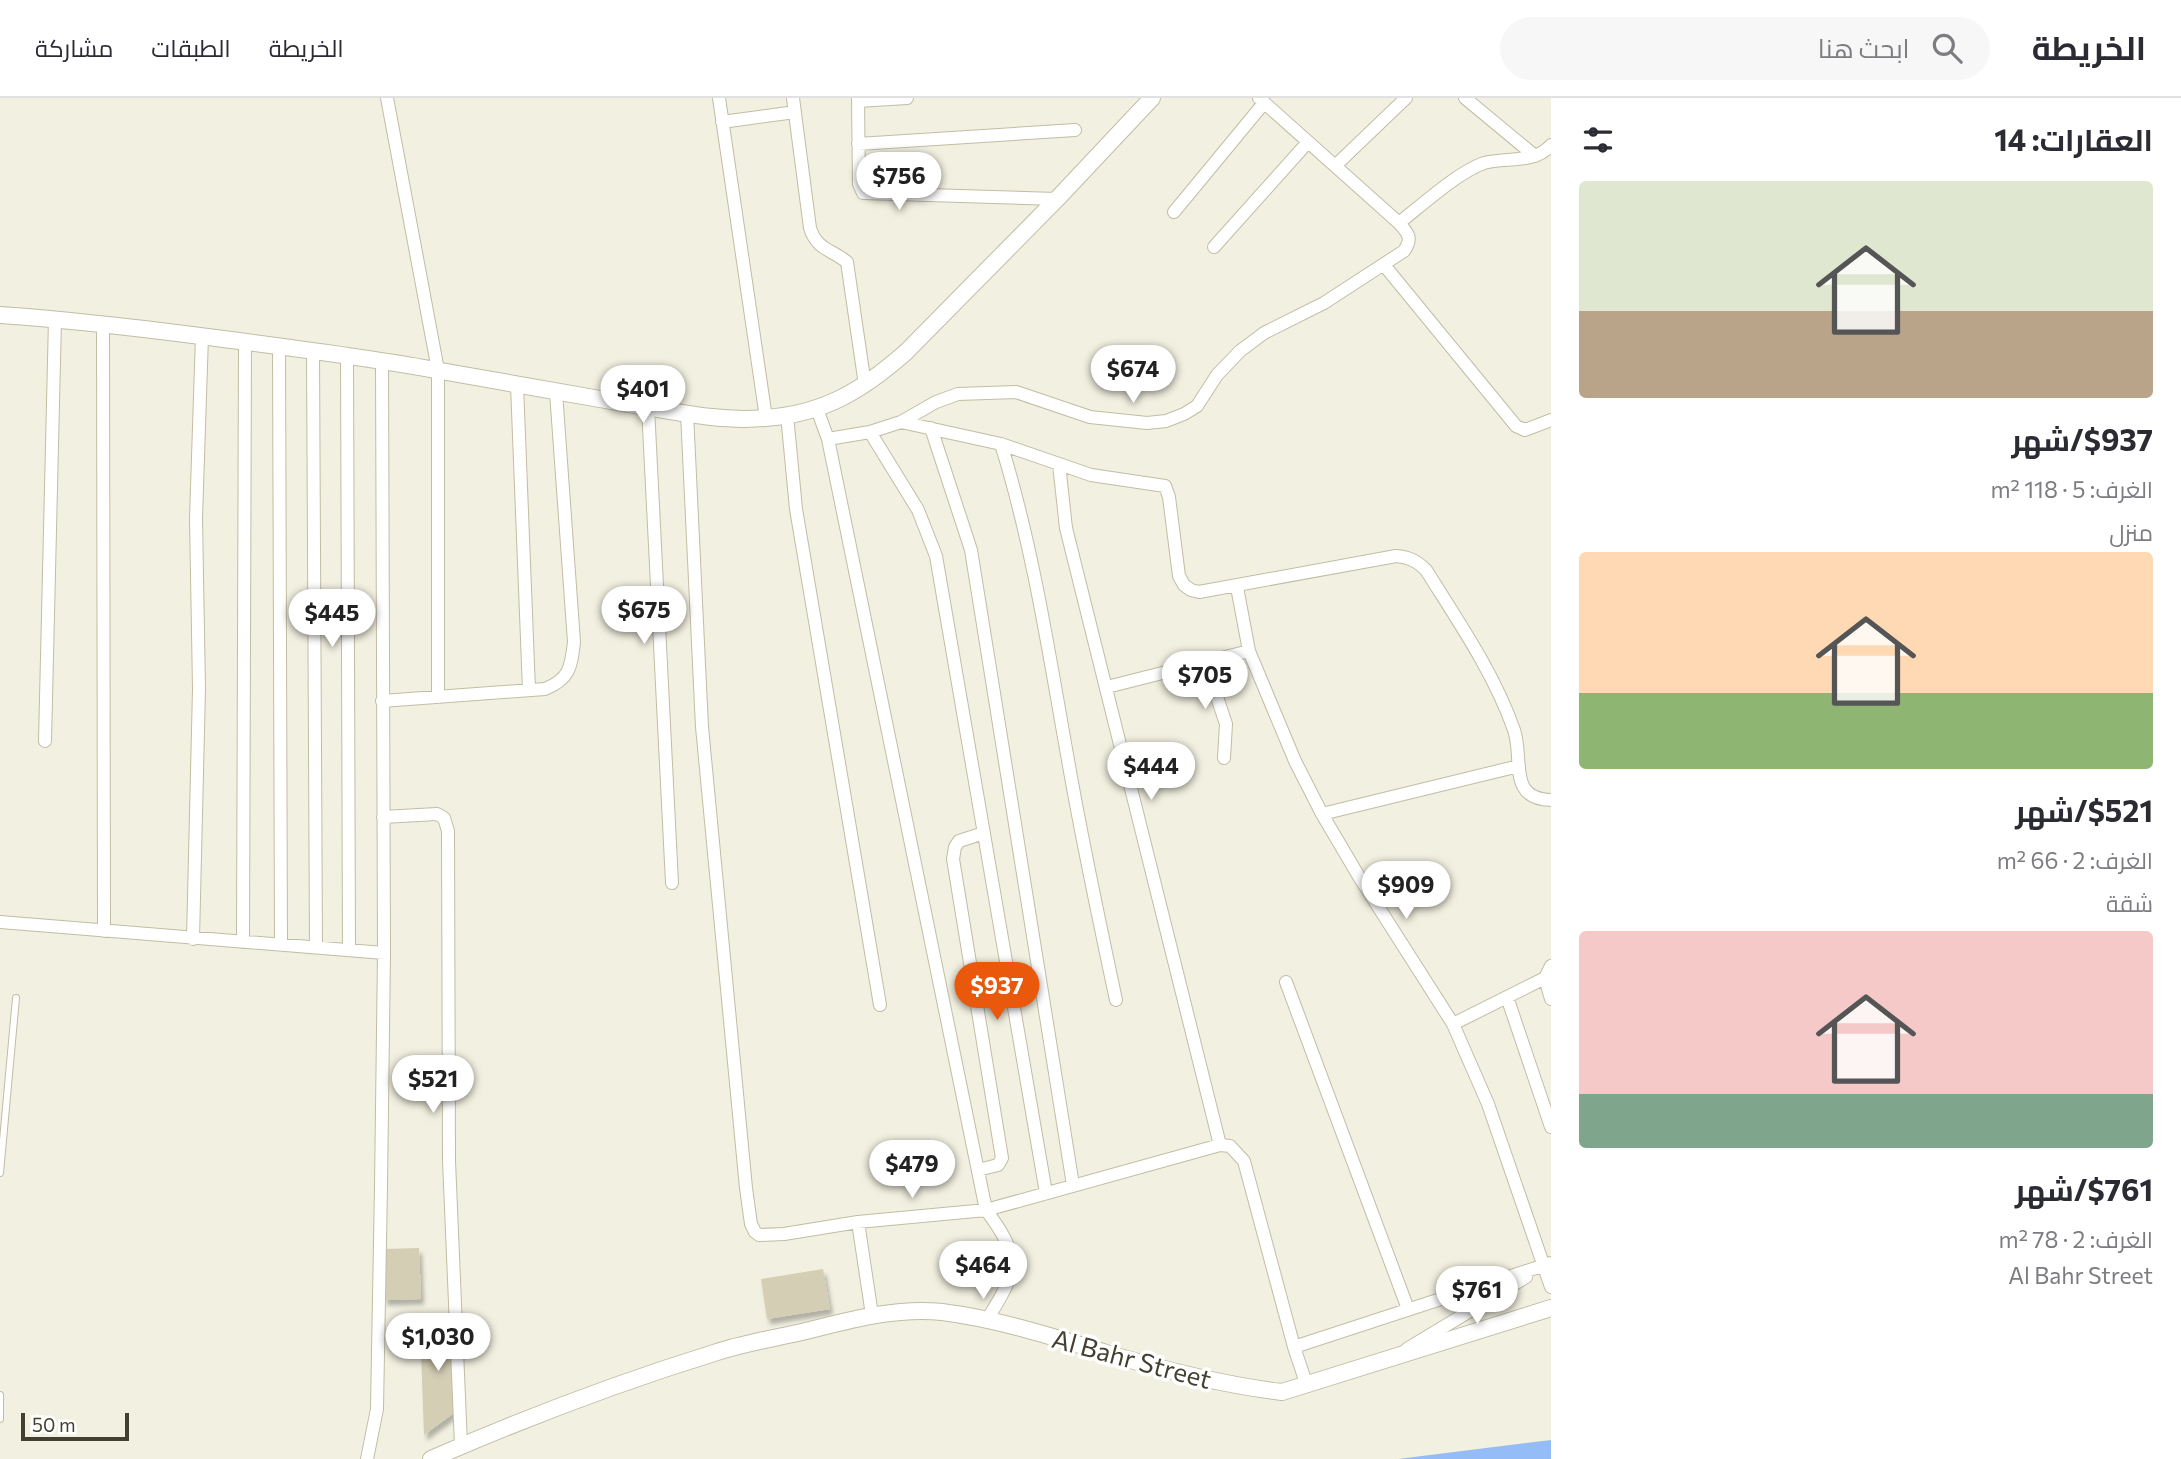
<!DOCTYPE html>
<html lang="ar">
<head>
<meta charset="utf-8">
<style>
  :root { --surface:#fff; --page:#f7f7f7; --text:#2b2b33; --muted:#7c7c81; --line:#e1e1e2; --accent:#ea580c }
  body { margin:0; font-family:Commissioner,Cairo,sans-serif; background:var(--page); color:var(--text); direction:rtl; height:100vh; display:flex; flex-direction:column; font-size:26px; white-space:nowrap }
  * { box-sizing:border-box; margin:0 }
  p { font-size:23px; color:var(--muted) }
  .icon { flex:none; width:38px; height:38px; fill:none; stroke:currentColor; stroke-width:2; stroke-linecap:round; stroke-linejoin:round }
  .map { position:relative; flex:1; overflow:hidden; direction:ltr }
  .panel { display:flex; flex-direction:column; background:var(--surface); width:630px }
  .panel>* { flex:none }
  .scale { position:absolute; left:21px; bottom:18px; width:108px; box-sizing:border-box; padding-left:7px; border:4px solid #444031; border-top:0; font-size:19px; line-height:24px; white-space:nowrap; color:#444031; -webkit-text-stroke:5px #fff; paint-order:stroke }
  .price { position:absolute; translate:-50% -60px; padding:0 16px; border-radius:24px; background:#fff; color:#222; font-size:23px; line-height:46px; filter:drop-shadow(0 2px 4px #0008) }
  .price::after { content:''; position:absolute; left:50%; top:42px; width:21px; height:16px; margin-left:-10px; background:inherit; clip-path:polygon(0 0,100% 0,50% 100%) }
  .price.active { background:var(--accent); color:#fff }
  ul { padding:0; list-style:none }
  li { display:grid; align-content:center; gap:14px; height:371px; padding:0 28px }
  li span { display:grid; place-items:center; height:217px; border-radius:7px; color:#555 }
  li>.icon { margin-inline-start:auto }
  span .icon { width:126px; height:126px; fill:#fffc; stroke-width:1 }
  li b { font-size:30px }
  h2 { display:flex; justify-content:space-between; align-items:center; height:84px; padding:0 28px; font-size:30px }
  header { display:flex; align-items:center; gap:42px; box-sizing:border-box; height:98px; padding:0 35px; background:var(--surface); border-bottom:2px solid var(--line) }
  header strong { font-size:33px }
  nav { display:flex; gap:38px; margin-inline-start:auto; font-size:24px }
  .search { width:490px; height:63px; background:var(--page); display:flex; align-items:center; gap:18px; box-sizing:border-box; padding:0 24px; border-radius:38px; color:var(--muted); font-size:26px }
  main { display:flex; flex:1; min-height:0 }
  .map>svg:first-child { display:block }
</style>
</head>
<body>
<header>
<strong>الخريطة</strong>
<div class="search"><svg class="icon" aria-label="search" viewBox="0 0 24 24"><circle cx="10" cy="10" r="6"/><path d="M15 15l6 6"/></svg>ابحث هنا</div>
<nav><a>الخريطة</a><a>الطبقات</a><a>مشاركة</a></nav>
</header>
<main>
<section class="panel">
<h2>العقارات: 14<svg class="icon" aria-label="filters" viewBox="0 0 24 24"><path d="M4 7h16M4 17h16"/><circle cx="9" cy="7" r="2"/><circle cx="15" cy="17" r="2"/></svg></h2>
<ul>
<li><span style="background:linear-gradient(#dfe7d0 60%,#b9a48a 0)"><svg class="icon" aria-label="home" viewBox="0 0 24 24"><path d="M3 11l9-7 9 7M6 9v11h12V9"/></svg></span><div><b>$937/شهر</b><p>الغرف: 5 · 118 m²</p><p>منزل</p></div></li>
<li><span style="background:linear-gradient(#ffd9b3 65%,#8fb573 0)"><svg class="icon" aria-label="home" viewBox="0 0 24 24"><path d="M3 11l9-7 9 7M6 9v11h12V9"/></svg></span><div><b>$521/شهر</b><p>الغرف: 2 · 66 m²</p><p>شقة</p></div></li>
<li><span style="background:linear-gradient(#f6c9c9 75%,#7fa58c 0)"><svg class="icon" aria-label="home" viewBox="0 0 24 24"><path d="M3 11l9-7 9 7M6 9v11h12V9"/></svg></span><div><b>$761/شهر</b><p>الغرف: 2 · 78 m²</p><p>Al Bahr Street</p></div></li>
</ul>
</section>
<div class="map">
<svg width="1551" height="1361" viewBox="0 0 1551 1361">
  <defs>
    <filter id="shadow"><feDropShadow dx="3" dy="5.5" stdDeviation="2" flood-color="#0004"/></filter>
  </defs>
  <rect width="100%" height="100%" fill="#f2f0e0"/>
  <path fill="#94bdf7" d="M1551,1342V1361H1398Z"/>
  <path fill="#d4ceb5" filter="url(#shadow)" d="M419,1150L421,1201L384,1202L383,1151Z
    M823,1171L830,1211L767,1221L761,1181Z
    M420,1223H453L458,1312L424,1337Z"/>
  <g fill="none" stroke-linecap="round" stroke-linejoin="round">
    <g stroke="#c1bda5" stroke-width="8">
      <path id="service" d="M0,1075L16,900
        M0,1297V1321"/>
    </g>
    <g stroke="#c1bda5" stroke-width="14">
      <path id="minor" d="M387,0L438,272V599
        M719,0L766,320
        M793,0L810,130C817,152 831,151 847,164L865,287
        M858,0L859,86L863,95L1057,101
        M1259,0L1399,125C1422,107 1458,74 1484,65C1506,59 1535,66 1551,47
        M1465,0L1535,58
        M858,3L907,0
        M722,24L795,14
        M858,46L1075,32
        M1335,68L1406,0
        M1174,114L1264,5
        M1214,149L1308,44
        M1384,167L1516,328L1525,332L1551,322
        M103,226L104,833
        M279,248L281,846
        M313,253L316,849
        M347,258L349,852
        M517,287L529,592
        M648,309L672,785
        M817,311L828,341L870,334L901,324L936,304L958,296L1016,294L1090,319L1147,325L1166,323L1184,316L1197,308L1217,277L1240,253L1264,235L1324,205L1404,153C1413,140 1408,135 1399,125
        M687,315L702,629L746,1090L751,1126L755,1134L759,1137L784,1136L858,1124L986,1112L1220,1047L1230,1048L1244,1063L1294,1249L1307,1288
        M787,317L796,411L880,907
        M901,324L1001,346L1091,377L1165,388L1169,399L1179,478L1184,487L1191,492L1199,494L1396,458C1409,459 1417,463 1426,472C1458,523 1494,575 1514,632C1524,661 1507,701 1551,702
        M931,330L971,452L1073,1087
        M870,334L918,412L936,458L1046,1095
        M828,341L986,1112C1022,1160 1018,1173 986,1223
        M1001,346C1033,449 1049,556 1068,662C1082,743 1099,822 1116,902
        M1059,366L1066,430L1220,1047
        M1237,489L1249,553L1295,663L1322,716L1358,777L1453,926L1488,1006L1551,1189
        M1205,563L1226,626L1224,660
        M1107,589L1249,553
        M382,603L545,591C570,581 571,569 574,544L556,294
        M45,643L55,221
        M1322,716L1519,668
        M383,719L437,716L444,720L448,733L449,1063L461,1347
        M0,824L384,855
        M193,841L199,591L196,420L202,238
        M243,844L245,244
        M1545,880L1551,901
        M1286,884L1408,1211
        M1507,899L1551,1029
        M1453,926L1545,880L1551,868
        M978,1072L998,1067L1002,1060L1001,1054L953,761L955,749L959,743L984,735
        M858,1124L872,1217
        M1294,1249L1551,1165
        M1407,1251L1526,1179
        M367,1361L377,1311L381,1088L384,855L382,263"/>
    </g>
    <g stroke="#c1bda5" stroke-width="18">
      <path id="tertiary" d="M0,217C77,222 155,232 231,242C301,251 372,260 441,273C505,284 569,296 634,307C676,314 722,324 765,320C824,316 863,292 906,254L1057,101L1152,0
        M431,1361C523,1321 617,1285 714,1255C744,1245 776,1240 806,1233C850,1222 896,1209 942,1214C998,1221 1053,1239 1106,1255C1164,1272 1222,1287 1282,1294L1551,1210"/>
    </g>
    <use href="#service" stroke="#fff" stroke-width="6"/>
    <use href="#minor" stroke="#fff" stroke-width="12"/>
    <use href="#tertiary" stroke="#fff" stroke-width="16"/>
  </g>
  <g text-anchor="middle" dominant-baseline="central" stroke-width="7" stroke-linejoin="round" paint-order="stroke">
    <g font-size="26" fill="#444031" stroke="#fff">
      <text transform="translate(1132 1260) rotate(15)">Al Bahr Street</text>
    </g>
  </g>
</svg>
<div class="scale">50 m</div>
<b class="price" style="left:899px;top:114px">$756</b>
<b class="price" style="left:1133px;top:307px">$674</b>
<b class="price" style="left:643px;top:327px">$401</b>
<b class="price" style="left:644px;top:548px">$675</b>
<b class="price" style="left:332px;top:551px">$445</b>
<b class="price" style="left:1205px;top:613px">$705</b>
<b class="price" style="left:1151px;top:704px">$444</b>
<b class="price" style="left:1406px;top:823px">$909</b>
<b class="price active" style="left:997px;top:924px">$937</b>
<b class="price" style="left:433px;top:1017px">$521</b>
<b class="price" style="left:912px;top:1102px">$479</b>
<b class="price" style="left:983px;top:1203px">$464</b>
<b class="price" style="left:1477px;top:1228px">$761</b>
<b class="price" style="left:438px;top:1275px">$1,030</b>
</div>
</main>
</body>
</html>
